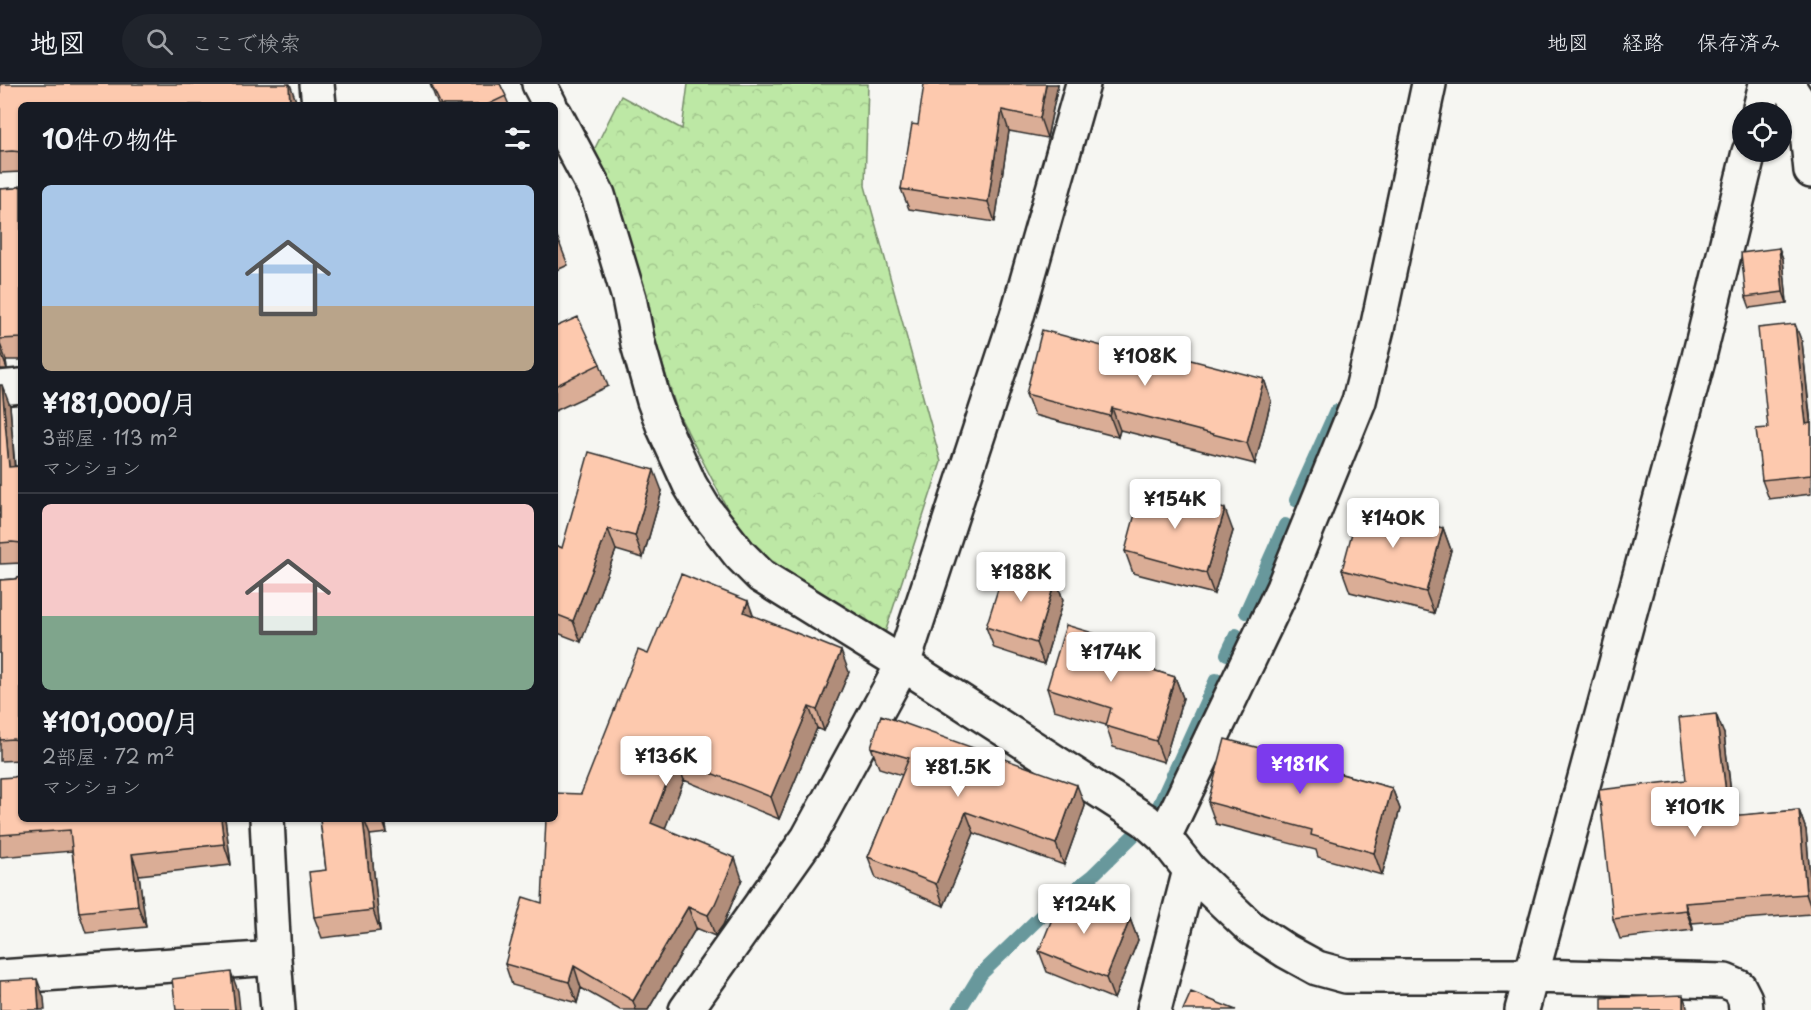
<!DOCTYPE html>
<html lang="ja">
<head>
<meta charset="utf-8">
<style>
  :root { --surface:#171b24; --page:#20242c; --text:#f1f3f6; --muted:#9ea1a6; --line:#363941; --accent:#7c3aed }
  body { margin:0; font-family:"Playpen Sans","Klee One",sans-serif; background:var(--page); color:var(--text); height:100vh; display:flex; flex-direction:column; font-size:22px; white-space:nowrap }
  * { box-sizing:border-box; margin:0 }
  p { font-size:20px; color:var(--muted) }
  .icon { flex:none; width:33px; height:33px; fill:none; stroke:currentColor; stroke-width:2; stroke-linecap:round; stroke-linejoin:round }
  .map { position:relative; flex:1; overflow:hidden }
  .sheet { position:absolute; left:18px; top:18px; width:540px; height:720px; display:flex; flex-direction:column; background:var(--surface); border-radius:9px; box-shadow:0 2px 4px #0004 }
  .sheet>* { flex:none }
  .controls { position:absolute; left:1732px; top:18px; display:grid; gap:12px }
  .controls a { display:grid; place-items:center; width:60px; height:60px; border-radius:50%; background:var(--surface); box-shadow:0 2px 4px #0004; font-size:30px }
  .price { position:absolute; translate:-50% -51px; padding:0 14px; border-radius:6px; background:#fff; color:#222; font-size:20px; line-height:39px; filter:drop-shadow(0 2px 3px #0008) }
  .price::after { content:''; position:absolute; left:50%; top:36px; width:18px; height:14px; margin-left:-9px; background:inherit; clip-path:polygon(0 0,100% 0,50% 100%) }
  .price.current { background:var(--accent); color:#fff }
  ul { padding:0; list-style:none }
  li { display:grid; align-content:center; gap:12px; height:318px; padding:0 24px }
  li+li { border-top:2px solid var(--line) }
  li span { display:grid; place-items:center; height:186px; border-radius:9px; color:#555 }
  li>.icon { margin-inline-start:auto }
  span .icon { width:108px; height:108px; fill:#fffc; stroke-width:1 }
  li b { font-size:26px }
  h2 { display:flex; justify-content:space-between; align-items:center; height:72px; padding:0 24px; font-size:26px }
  header { display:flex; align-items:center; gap:36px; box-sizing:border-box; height:84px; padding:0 30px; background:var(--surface); border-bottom:2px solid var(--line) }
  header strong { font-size:28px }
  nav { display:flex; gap:33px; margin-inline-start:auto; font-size:21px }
  .search { width:420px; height:54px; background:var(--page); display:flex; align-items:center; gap:15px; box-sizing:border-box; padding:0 21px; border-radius:33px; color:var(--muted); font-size:22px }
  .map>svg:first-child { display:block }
</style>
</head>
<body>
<header>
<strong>地図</strong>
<div class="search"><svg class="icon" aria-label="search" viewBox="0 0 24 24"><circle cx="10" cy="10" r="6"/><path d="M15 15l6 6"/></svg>ここで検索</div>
<nav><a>地図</a><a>経路</a><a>保存済み</a></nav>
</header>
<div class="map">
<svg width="1811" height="926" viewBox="0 0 1811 926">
  <defs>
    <pattern id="forest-crowns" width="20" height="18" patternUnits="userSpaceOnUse" patternTransform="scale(1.5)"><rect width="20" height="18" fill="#bde8a5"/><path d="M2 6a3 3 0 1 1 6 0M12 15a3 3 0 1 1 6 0" fill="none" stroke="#a3c78e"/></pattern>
  </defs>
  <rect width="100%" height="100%" fill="#f6f6f2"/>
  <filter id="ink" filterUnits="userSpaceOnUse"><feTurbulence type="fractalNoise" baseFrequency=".0167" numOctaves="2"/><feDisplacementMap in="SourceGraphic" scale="12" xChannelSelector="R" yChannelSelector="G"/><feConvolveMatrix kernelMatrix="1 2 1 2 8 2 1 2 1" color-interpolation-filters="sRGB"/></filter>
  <g filter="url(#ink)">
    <path fill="url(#forest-crowns)" stroke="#748a68" stroke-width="1.5" d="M688,0H868L865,102L941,378L882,558L748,465L678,329L594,66L621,12L682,45Z"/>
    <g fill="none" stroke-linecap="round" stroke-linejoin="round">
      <path stroke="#67989c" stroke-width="14" d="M1296,416L1336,327
        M1246,528L1285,441
        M1227,570L1236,551
        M1158,724L1216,596
        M959,926L981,890L1042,831L1092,792L1139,746"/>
      <g stroke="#2b2b2b" stroke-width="38">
        <path id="minor" d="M317,0L319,21
          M539,0L550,21
          M1787,0L1805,28L1811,87
          M1759,28L1766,0
          M555,30L598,111L629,214L638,260L654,317L664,344L690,401L705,426L740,471L761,492L903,580L1145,736L1164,753L1190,786L1251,844L1286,867L1317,884L1346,892H1530L1725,897L1739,903L1745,915L1746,926
          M0,304L21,302
          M267,735L274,874L278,926
          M1164,753L1283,504L1359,317L1377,245L1429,0
          M0,893L274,874
          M686,926L808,754L903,580L1017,232L1083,0
          M1154,926L1190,786
          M1522,926L1699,273L1749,68"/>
      </g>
      <use href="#minor" stroke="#f6f6f2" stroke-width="33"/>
    </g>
    <path fill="#daad96" stroke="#2b2b2b" stroke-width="1.5" d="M0,0L296,17L21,21V88L0,89Z
      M430,0H500L509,21H438Z
      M1058,0L1047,54L1009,47L995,138L909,125L901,105L918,41Z
      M21,102V276H6L7,285H0V105L15,104Z
      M555,148L568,181L555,187Z
      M1779,164L1783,175L1787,219L1750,224L1746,213Z
      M555,243L600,280L608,302L555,327Z
      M1802,258L1811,339V410L1769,415L1762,396L1768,344Z
      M1177,282L1264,295L1271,317L1255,380L1120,346L1118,353L1034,331L1026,310Z
      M0,301L10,322L15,382H21V479L0,480Z
      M662,407L643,474L616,466L581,558L555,548V461L562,464Z
      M1443,444L1451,466L1434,529L1350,508L1342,486Z
      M1233,447L1214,510L1133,489L1125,467Z
      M21,493V676L0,677V496L15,495Z
      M1056,495L1063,516L1044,580L994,564L986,543Z
      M753,532L849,588L824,647L817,644L779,735L684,696L665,744L742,795L723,841L715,852L696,844L648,926H620L581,904L577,919L512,901L505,880L542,819L648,570Z
      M1116,556L1124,577L1175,593L1183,614L1164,678L1113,663L1106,641L1054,626L1047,604Z
      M1724,650L1734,732L1799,726L1806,746L1811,805V830L1692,839L1693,846L1620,855L1613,835L1686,696Z
      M871,663L1085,722L1064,781L974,749L944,822L876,794L868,773L902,691L879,684Z
      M1309,677L1310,681L1392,704L1400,725L1382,791L1318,773L1316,766L1216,740L1208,718Z
      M0,694L21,735H225L231,781L139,791L146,843L86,849L79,828L72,767L0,773Z
      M320,735H385L387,749L370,751L380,847L322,854L314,833L326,786Z
      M1130,835L1138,856L1114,915L1047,888L1039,867Z"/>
    <path fill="#b18d7a" stroke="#2b2b2b" stroke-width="1.5" d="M289,0H290L296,17V21H290Z
      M1046,0H1058L1047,54L1040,34Z
      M1002,26L1009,47L995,138L988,118Z
      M1779,164L1783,175L1787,219L1783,208Z
      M1795,240L1802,258L1811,345L1806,340Z
      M0,260L6,276L7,285L0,266Z
      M1264,295L1271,317L1255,380L1247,359Z
      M2,301L10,322L16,403L9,383Z
      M1112,324L1120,346L1118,353L1110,332Z
      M654,386L662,407L643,474L635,452Z
      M1225,425L1233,447L1214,510L1206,489Z
      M1443,444L1451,466L1434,529L1426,508Z
      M608,445L616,466L581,558L573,537Z
      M1056,495L1063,516L1044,580L1036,559Z
      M748,517L756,539L744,528Z
      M1116,556L1124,577L1111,573Z
      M841,567L849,588L824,647L817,626Z
      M1175,593L1183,614L1164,678L1156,657Z
      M809,623L817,644L779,735L771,713Z
      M1716,630L1724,650L1736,753L1729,732Z
      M676,675L684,696L659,760L651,739Z
      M1077,701L1085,722L1064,781L1056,760Z
      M1392,704L1400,725L1382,791L1374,769Z
      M1799,726L1806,746L1811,805V824L1806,810Z
      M966,728L974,749L944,822L936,800Z
      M221,735H225L231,781L224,760Z
      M363,735H364L370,751L380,847L373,826Z
      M382,735H385L387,749Z
      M132,770L139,791L146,843L138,822Z
      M735,774L742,795L723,841L715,852L708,831Z
      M1685,819L1692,839L1693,846L1686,826Z
      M688,823L696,844L648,926H636L633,917Z
      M1130,835L1138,856L1114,915L1106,894Z
      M574,882L581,904L577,919L569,898Z
      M231,888L238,907L240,926H235Z
      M37,895L44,914L45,926H39Z
      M1683,911L1688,926H1683Z"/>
    <path fill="#fdc9ae" stroke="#2b2b2b" stroke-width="1.5" d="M0,0H289L290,21H21V68L12,67L0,68Z
      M431,0H500L506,12L487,21H441Z
      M924,0H1046L1040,34L1002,26L988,118L901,105L912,40L918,41Z
      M21,102V254L0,255V105L15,104Z
      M555,148L560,160L555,162Z
      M1779,164L1783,208L1746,213L1741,169Z
      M578,233L600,280L555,302V243Z
      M1795,240L1806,340L1811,339V391L1762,396L1756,345L1768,344L1758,244Z
      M1042,246L1177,282L1179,273L1264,295L1247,359L1112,324L1110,332L1026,310Z
      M0,301H2L9,383L21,382V459L12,458L0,459Z
      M589,368L654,386L635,452L608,445L573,537L555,530V461L562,464Z
      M1142,404L1225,425L1206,489L1125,467Z
      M1359,423L1443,444L1426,508L1342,486Z
      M1006,480L1056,495L1036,559L986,543Z
      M681,490L748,517L744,528L841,567L817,626L809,623L771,713L676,675L651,739L735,774L715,820L708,831L688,823L633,917L574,882L569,898L505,880L523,813L542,819L546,735H555V709L581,710L638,566L648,570Z
      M21,493V657L13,655L0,656V496L15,495Z
      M1066,541L1116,556L1111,573L1175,593L1156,657L1106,642L1111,624L1047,604Z
      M1716,630L1729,732L1799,726L1806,810L1685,819L1686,826L1613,835L1599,706L1686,696L1679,634Z
      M881,631L1077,701L1056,760L966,728L936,800L868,773L909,674L871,663Z
      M1225,655L1309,677L1308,681L1392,704L1374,769L1311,751L1312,746L1208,718Z
      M21,691V735H221L224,760L132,770L138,822L79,828L70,746L0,751V694L14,693Z
      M320,735H363L373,826L314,833L309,788L326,786Z
      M1063,808L1130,835L1106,894L1039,867Z
      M231,888L235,926H176L172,895Z
      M37,895L39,926H0V897Z
      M1191,908L1236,926H1183Z
      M1683,911V926H1602V914Z"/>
  </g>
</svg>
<div class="controls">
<a><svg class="icon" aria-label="locate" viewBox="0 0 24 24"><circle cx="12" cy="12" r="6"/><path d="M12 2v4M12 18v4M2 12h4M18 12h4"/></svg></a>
</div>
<b class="price" style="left:1145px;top:303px">¥108K</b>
<b class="price" style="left:1175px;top:446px">¥154K</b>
<b class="price" style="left:1393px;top:465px">¥140K</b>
<b class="price" style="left:1021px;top:519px">¥188K</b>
<b class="price" style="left:1111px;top:599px">¥174K</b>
<b class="price" style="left:666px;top:703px">¥136K</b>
<b class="price current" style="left:1300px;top:711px">¥181K</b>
<b class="price" style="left:958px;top:714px">¥81.5K</b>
<b class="price" style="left:1695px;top:754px">¥101K</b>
<b class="price" style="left:1084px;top:851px">¥124K</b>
<section class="sheet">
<h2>10件の物件<svg class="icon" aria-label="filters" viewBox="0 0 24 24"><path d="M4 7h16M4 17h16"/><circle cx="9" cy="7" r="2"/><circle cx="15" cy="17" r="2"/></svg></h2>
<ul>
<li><span style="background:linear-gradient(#a9c7e8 65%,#b9a48a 0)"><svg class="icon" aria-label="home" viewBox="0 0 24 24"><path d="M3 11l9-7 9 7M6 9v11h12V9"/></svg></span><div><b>¥181,000/月</b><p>3部屋 · 113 m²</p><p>マンション</p></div></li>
<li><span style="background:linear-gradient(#f6c9c9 60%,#7fa58c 0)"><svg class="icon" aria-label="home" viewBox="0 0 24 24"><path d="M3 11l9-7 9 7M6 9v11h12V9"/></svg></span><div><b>¥101,000/月</b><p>2部屋 · 72 m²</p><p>マンション</p></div></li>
</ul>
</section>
</div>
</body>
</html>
